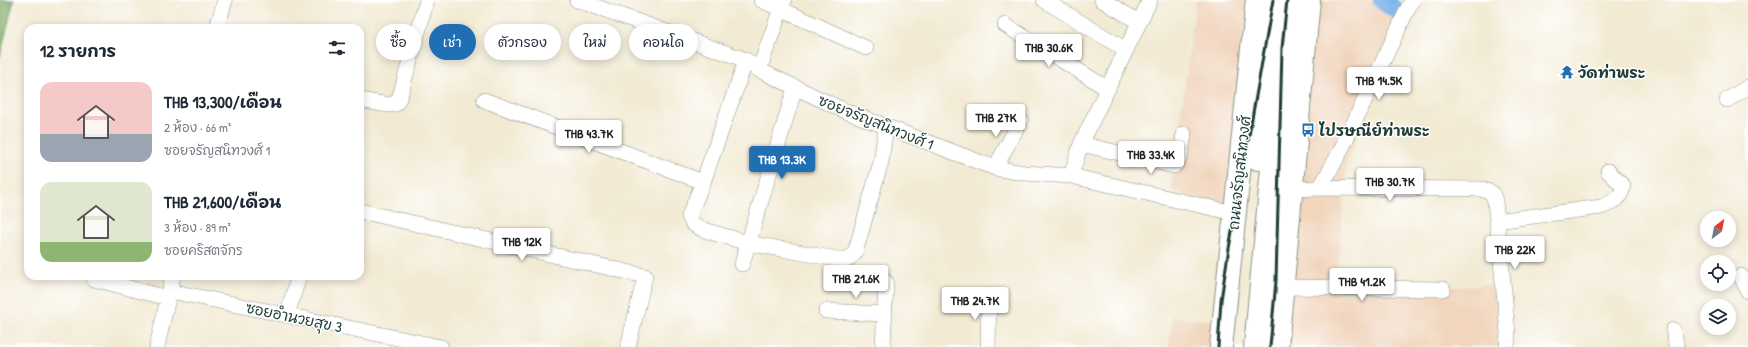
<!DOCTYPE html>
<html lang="th">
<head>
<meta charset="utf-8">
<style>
  :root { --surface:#fff; --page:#f6f6f7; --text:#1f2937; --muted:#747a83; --accent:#1f6fb2 }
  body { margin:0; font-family:"Patrick Hand","Playpen Sans Thai",sans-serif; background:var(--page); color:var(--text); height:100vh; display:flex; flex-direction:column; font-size:15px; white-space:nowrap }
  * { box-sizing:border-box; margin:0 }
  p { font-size:13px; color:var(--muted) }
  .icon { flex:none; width:22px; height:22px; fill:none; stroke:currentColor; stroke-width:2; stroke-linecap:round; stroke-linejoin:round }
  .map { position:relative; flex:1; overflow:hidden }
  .drawer { position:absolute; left:24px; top:24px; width:340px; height:256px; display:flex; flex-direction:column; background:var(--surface); border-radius:12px; box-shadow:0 2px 10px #0003 }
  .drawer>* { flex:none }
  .banner { position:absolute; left:376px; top:24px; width:380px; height:36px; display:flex; gap:8px }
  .needle { width:26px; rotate:32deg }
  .tools { position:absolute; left:1700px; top:211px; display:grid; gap:8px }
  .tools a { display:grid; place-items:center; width:36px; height:36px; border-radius:50%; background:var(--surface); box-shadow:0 2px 10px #0003; font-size:20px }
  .price { position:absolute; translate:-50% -34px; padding:0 9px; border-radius:4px; background:#fff; color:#222; font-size:13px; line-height:26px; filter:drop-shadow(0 1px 2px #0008) }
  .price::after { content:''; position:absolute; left:50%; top:24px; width:12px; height:9px; margin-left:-6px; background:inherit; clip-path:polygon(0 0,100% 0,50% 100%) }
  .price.selected { background:var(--accent); color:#fff }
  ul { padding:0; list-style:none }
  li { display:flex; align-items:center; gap:12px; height:100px; padding:0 16px }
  li span { display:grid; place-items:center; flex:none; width:112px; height:80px; border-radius:12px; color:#555 }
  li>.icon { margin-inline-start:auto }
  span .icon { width:48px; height:48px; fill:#fffc; stroke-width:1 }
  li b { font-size:17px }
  h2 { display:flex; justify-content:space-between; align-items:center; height:48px; padding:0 16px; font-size:17px }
  .pill { padding:0 14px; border-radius:18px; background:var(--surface); box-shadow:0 2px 10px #0003; font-size:14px; line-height:36px }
  .pill.selected { background:var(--accent); color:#fff }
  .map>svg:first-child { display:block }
</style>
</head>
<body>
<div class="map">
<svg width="1748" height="347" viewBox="0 0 1748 347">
  <rect width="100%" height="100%" fill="#fff"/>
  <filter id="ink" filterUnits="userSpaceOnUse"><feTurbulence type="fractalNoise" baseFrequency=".025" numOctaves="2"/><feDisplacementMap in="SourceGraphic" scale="8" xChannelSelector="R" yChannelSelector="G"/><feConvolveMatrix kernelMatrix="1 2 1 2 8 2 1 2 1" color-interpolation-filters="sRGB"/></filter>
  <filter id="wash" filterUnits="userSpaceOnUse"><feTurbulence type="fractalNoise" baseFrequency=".012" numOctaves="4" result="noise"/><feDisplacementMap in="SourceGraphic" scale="16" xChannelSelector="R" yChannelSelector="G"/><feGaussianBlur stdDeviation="0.9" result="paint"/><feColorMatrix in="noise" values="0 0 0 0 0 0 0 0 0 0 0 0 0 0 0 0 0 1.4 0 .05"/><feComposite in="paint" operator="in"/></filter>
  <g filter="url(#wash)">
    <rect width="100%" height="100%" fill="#f2ead3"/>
    <path fill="#f1d5bd" d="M1196,0H1253L1230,206L1171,191Z
      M1316,0H1385L1408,22L1347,162L1335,294L1508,284L1507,347H1283Z
      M1172,317L1212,321L1210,347H1169Z"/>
    <path fill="#7ba962" stroke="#4d734b" d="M0,0H14L0,57Z"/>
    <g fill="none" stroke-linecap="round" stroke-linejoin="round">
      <path stroke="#7db5ed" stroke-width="19" d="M1382,0L1393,8"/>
    </g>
  </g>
  <g filter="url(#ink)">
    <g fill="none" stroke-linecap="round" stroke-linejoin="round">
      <g stroke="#889484" stroke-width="16">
        <path id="minor" d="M577,0L746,60L759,70L843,110L995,168L1024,173L1071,176L1234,213
          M761,0L866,48
          M1044,0L1126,50
          M1102,0L1139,22
          M1005,25L1108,89
          M217,28L225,0
          M746,60L703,182L689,216L693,224L704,230L748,243L842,260L848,259L855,253L881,162L886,127
          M759,70L784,0
          M360,100L388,105L396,104L400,96L427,0
          M484,100L703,182
          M1727,100L1748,87
          M1081,144L1174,166C1182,158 1182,145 1184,134
          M995,168L1021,120
          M1071,176L1081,144L1150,0
          M1320,188L1339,154L1409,6L1414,0
          M1292,189L1320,188L1482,189L1492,193L1495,201L1508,333L1507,347
          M360,211L645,276L628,347
          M1497,221L1601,207C1611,203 1622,198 1623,186L1608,171
          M742,264L795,88
          M1741,276L1748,291
          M94,279L168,298
          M1283,287L1443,289
          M170,291L441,347
          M826,311L883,314
          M287,315L299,276
          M1673,330L1677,347
          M157,347L173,276
          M883,347L886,282
          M988,347L989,296"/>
      </g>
      <g stroke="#889484" stroke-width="24">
        <path id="primary" d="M1258,159L1273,0
          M1221,347L1257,0
          M1255,347L1288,0
          M1277,347L1309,0"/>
      </g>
      <use href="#minor" stroke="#fff" stroke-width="15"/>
      <use href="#primary" stroke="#fff" stroke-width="22"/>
      <path stroke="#1f3d34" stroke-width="3" d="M1218,347L1221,300L1228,254L1273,0
        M1270,347L1276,281L1282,48L1287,0"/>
    </g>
  </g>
  <defs>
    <g id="temple-bare" transform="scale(1.08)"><path d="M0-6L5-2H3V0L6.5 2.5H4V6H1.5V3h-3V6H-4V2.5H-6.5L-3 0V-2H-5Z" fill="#1f6fb2" stroke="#fff" stroke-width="2.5" paint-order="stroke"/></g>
    <g id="bus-bare" transform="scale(1.08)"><path d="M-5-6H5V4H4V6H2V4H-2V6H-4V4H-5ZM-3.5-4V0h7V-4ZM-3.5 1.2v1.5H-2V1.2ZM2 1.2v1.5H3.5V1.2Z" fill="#1f6fb2" stroke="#fff" stroke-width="2.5" paint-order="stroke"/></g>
  </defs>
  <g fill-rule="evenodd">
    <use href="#temple-bare" x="1567" y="72"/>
    <use href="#bus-bare" x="1308" y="130"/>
  </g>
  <g text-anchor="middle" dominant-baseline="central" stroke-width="3" stroke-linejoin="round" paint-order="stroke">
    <g font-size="15" font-weight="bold" fill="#1f3d34" stroke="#fff" text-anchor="start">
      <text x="1578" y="72">วัดท่าพระ</text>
      <text x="1319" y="130">ไปรษณีย์ท่าพระ</text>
    </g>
    <g font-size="15" fill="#1f3d34" stroke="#fff">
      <text transform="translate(876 122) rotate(22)">ซอยจรัญสนิทวงศ์ 1</text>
      <text transform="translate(1239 173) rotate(-84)">ถนนจรัญสนิทวงศ์</text>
      <text transform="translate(294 317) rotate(12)">ซอยอำนวยสุข 3</text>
    </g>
  </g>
</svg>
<div class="tools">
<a><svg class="needle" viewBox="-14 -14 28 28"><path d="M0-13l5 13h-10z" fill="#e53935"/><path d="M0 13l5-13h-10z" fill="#747a83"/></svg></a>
<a><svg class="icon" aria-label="locate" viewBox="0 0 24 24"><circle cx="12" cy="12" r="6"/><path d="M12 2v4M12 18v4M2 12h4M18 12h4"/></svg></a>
<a><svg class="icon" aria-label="layers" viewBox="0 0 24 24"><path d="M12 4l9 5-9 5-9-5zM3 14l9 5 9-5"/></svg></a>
</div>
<b class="price" style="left:1049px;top:68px">THB 30.6K</b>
<b class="price" style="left:1379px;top:101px">THB 14.5K</b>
<b class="price" style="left:996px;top:138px">THB 27K</b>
<b class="price" style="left:589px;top:154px">THB 43.7K</b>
<b class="price" style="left:1151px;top:175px">THB 33.4K</b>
<b class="price selected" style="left:782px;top:180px">THB 13.3K</b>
<b class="price" style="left:1390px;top:202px">THB 30.7K</b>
<b class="price" style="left:522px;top:262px">THB 12K</b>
<b class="price" style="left:1515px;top:270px">THB 22K</b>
<b class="price" style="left:856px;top:299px">THB 21.6K</b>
<b class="price" style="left:1362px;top:302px">THB 41.2K</b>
<b class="price" style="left:975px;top:321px">THB 24.7K</b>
<div class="banner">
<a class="pill">ซื้อ</a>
<a class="pill selected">เช่า</a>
<a class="pill">ตัวกรอง</a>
<a class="pill">ใหม่</a>
<a class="pill">คอนโด</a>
</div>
<section class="drawer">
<h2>12 รายการ<svg class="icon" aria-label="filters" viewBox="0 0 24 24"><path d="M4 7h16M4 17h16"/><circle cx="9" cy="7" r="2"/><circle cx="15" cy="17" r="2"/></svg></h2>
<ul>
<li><span style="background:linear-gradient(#f6c9c9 65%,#9aa5b1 0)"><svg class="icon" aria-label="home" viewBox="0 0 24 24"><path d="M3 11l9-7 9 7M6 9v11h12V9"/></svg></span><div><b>THB 13,300/เดือน</b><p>2 ห้อง · 66 m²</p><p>ซอยจรัญสนิทวงศ์ 1</p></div></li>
<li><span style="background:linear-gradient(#dfe7d0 75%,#8fb573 0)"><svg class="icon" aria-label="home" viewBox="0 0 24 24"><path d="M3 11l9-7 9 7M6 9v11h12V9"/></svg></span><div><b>THB 21,600/เดือน</b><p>3 ห้อง · 89 m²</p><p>ซอยคริสตจักร</p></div></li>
</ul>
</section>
</div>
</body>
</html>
